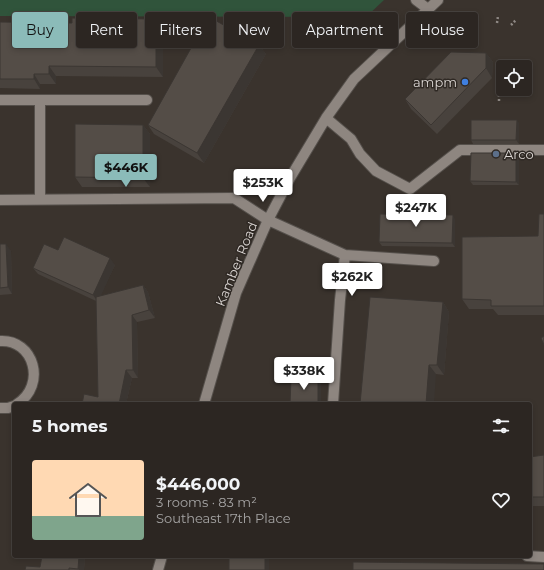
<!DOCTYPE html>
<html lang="en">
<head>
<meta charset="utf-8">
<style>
  :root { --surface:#2c2622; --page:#38322f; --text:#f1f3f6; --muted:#a6a5a5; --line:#484340; --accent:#8bbbb9 }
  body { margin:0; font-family:Montserrat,sans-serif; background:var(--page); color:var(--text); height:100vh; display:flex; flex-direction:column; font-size:15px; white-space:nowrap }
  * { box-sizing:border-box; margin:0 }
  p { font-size:13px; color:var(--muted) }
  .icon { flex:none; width:22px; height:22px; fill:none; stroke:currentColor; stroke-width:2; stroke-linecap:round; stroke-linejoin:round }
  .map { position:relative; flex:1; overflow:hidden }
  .drawer { position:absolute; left:12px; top:402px; width:520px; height:156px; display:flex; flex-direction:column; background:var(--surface); border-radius:4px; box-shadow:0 2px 6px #0003,0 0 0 1px var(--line) }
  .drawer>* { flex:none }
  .top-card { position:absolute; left:12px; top:12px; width:520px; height:36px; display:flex; gap:8px }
  .buttons { position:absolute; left:496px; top:60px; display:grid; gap:8px }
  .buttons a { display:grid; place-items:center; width:36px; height:36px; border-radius:4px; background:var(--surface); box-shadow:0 2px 6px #0003,0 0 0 1px var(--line); font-size:20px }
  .price { position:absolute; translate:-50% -34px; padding:0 9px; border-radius:4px; background:#fff; color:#222; font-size:13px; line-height:26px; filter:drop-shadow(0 1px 2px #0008) }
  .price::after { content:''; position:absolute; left:50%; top:24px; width:12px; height:9px; margin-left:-6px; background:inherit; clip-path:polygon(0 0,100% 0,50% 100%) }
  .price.active { background:var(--accent); color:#111 }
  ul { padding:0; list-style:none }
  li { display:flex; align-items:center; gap:12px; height:100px; padding:0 20px }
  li+li { border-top:1px solid var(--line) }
  li span { display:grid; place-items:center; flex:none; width:112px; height:80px; border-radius:4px; color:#555 }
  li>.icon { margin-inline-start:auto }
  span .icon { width:48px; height:48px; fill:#fffc; stroke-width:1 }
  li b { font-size:17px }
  h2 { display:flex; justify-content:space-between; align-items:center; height:48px; padding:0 20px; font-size:17px }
  .chip { padding:0 14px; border-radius:4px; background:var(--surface); box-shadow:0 2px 6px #0003,0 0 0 1px var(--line); font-size:14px; line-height:36px }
  .chip.active { background:var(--accent); color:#111 }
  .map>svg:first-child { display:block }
</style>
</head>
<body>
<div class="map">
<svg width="544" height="570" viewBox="0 0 544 570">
  <rect width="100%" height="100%" fill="#3a332d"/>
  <path fill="#30543b" d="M0,0H384L366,17L0,16Z"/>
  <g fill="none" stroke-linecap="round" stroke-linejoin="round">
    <g stroke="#55504b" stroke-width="12">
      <path id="minor" d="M416,0L428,9
        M0,100H40V199
        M40,100H147
        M326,118L351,139L360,154L376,171L410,189L460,150H544
        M0,200L234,198L268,220L345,255
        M0,341C34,339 47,385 17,404
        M204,404L236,293L268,220L290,178L326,118L354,79L438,0
        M333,404L340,300L345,255L434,261
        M0,408H8L14,406
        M527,556L544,557
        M158,570L162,556"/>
    </g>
    <path stroke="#8f8985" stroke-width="2.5" stroke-dasharray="2 2" stroke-linecap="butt" d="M497,23L498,16
      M511,25L516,20
      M499,101V76"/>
    <use href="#minor" stroke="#8e8680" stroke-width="10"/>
  </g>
  <path fill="#48423d" d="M156,19L163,28V77L56,76V84H40V89L0,88V22L72,23Z
    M204,34L259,45L266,54L204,163L154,134L148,125Z
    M486,53L493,62L492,78L437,134L411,109L405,99Z
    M519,123V144H473L471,140Z
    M143,125L150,134V187H82L75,177Z
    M516,153L519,156V185H473L470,181Z
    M544,214V315H498L493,309H469L462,299L538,236Z
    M455,219V247L382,246L379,242Z
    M0,244L11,251L12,294L0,295Z
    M58,250L115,265L100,296L143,285L148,292L155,318L137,322L138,378H132L126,404H82L98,397L96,301L38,274L33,268Z
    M443,302L449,312L444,375L436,374L360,404Z
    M544,455V506H530V457Z
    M42,556H85L84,570H25L40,567Z"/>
  <path fill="#3b3632" d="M156,19L163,28V77L156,67Z
    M259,45L266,54L204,163L197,153Z
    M486,53L493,62L492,78L486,68Z
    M49,66L56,76V84L49,74Z
    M34,74L40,84V89L34,79Z
    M517,120L519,123V144L516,140Z
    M143,125L150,134V187L143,178Z
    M516,153L519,156V185L516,182Z
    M453,215L455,219V247L452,243Z
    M6,244L11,251L12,294L8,287Z
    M110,258L115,265L98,302L93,295Z
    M143,285L148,292L155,318L149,310Z
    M443,302L449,312L444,375L437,365Z
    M132,315L137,322L138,378L133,370Z
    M429,365L436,374L434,404H426Z
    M126,370L132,378L126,404H119Z
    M318,379L321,382V404H318Z
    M79,556H85L84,570H79L78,569Z
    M265,556H269V570H265Z"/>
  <path fill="#544d47" stroke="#3b3632" d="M72,18L156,19V67L49,66V74H34V79H0V22L72,23Z
    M213,19L259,45L197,153L148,125L200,32L204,34Z
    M451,52L486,53V68L431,125L405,99Z
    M471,120H517L516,140H471Z
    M75,124L143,125V178L75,177Z
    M471,153H516V182L470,181Z
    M380,214L453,215L452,243L379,242Z
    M539,214H544V306H491V300L462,299V237L538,236Z
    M64,237L110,258L93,295L33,268L44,244L58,250Z
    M0,244H6L8,287L0,288Z
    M143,285L149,310L132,315L133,370H126L119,404H82L84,394L98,397L96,297Z
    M370,297L443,302L437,365H429L426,404H360Z
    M544,336V345L541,338Z
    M291,378L318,379V404H290Z
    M544,455V497H530V457Z
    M42,556H79L78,569L69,568V570H25L26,566L40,567Z
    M229,556H265V570H229Z
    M353,562L544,564V570H353Z"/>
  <circle fill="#3f7fe0" stroke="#2f2924" stroke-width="1.5" cx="465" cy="82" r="4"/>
  <circle fill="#5c6f8a" stroke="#2f2924" stroke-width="1.5" cx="496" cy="154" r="4"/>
  <g text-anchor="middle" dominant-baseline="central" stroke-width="3" stroke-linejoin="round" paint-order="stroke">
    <g font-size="13" fill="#dcd7d4" stroke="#2f2924" text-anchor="end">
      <text x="457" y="82">ampm</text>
      <text x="504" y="154" text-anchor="start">Arco</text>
    </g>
    <g font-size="13" fill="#dcd7d4" stroke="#2f2924">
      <text transform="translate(236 264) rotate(-68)">Kamber Road</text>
    </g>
  </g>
</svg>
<div class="buttons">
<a><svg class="icon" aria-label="locate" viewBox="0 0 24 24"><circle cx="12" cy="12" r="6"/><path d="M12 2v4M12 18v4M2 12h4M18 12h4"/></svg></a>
</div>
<b class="price active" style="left:126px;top:188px">$446K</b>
<b class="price" style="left:263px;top:203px">$253K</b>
<b class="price" style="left:416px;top:228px">$247K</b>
<b class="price" style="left:352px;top:297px">$262K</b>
<b class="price" style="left:304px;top:391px">$338K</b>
<div class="top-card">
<a class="chip active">Buy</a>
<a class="chip">Rent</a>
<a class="chip">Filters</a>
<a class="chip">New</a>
<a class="chip">Apartment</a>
<a class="chip">House</a>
</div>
<section class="drawer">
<h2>5 homes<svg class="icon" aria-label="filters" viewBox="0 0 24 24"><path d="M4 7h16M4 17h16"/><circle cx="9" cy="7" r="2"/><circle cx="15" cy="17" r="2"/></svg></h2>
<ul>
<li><span style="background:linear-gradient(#ffd9b3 70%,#7fa58c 0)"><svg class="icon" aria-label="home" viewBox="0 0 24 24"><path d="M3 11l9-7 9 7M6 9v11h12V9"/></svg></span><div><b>$446,000</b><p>3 rooms · 83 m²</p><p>Southeast 17th Place</p></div><svg class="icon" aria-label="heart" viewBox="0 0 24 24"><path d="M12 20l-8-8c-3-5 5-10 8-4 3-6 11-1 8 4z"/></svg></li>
</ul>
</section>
</div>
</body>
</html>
